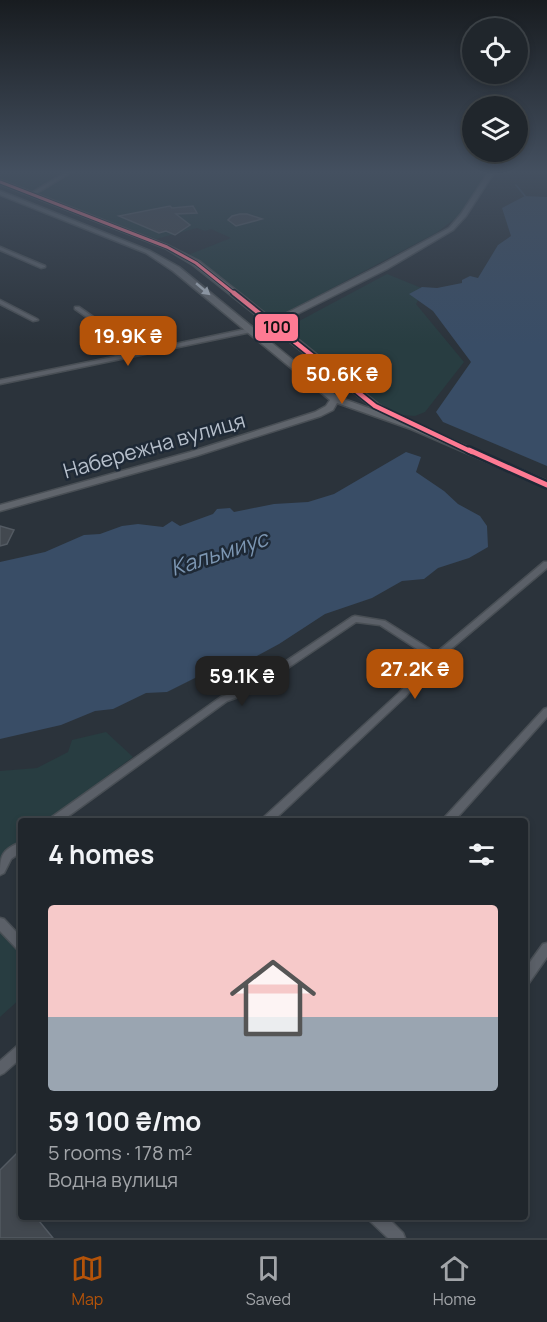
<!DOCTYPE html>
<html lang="en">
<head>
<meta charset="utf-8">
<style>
  :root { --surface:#20262c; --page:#2d3238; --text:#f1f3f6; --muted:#a2a5a9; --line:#3d4348; --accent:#b45309 }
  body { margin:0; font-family:Manrope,sans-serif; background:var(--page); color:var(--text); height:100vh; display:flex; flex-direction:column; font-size:22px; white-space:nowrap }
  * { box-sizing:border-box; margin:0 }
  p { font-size:20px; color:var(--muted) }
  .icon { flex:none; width:33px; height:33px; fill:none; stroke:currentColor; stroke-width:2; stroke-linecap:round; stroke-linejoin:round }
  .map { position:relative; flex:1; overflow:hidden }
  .side { position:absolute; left:18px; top:818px; width:510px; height:402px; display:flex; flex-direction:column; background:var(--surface); border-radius:6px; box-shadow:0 3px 9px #0003,0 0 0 2px var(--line) }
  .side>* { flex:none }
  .tools { position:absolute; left:462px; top:18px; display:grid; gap:12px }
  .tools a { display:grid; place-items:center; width:66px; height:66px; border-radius:50%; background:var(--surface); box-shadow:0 3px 9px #0003,0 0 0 2px var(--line); font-size:30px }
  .price { position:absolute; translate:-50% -51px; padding:0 14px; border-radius:12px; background:var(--accent); color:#fff; font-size:20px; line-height:39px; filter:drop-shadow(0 2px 3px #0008) }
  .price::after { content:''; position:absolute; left:50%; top:36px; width:18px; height:14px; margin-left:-9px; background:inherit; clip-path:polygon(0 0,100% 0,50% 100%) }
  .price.current { background:#222; color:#fff }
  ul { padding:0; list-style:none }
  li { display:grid; align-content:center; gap:12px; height:318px; padding:0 30px }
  li span { display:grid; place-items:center; height:186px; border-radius:6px; color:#555 }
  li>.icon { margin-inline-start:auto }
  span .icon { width:108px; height:108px; fill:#fffc; stroke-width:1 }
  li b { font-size:26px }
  h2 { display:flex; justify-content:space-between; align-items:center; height:72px; padding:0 30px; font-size:26px }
  .menu { display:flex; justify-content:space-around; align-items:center; height:84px; border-top:2px solid var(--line); background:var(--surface); font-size:16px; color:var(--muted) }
  .menu a { display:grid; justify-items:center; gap:3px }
  .menu .current { color:var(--accent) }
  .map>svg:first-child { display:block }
</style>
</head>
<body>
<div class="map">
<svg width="547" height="1238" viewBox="0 0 547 1238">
  <rect width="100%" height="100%" fill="#2b333b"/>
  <path fill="#283d41" d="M0,171H487L460,215L436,233L280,316H271L188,255L231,238L211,229L205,231L197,228L156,239L0,181Z
    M387,274L424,289L416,304L464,362L425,412L415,416L401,415L386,410L286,328Z
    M106,732L133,757L48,820H21V841L3,855L0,860V771L37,768L68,752L72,740Z
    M0,928L21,949V998L0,1017Z"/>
  <path fill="#394d66" d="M525,196L547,197V466L443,422L436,412L471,362L433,311L409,294L422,287L437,288L462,283V280L470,276L478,278L498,245L511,236L502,208Z
    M406,452L421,457L416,472L444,491L458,504L480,516L487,526L488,547L469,558L438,568L424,579L402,581L372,598L325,614L279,644L255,657H237L167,692L146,693L113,709L95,711L61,725L0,739V562L45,552L84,535L100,534L122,526L138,524L163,527L172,521L180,526L213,514L217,509L230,508L234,512L274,504L308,502L334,494Z"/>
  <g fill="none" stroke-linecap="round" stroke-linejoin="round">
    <path stroke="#394d66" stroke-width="1.5" d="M516,185L525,196"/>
  </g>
  <path fill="#42484f" stroke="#535a62" stroke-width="1.5" d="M170,206L172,208L193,206L197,213L176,214L190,225L175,235L166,231L159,233L119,216Z
    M240,214H247L262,219L236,226L228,220L232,216Z
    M0,526L14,530L7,544L0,546Z
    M21,1149V1190L17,1195L21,1200V1216H35L53,1238H0V1170Z"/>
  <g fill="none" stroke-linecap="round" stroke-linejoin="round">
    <g stroke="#494f55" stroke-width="3">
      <path id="street" d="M68,171H73L37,193L33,192Z
        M0,247L45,266V267L41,268L0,250Z
        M0,300L37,319L38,320L33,321L0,304Z
        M75,307H79L109,328L128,354L251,328L254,330L251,332L0,384V380L123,355L105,330L75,309Z
        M544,562H547V568L439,659L405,697L274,820H263L264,817L399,693L431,658L380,625L356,622L252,692L227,701L63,820H51L52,817L221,697L246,688L352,617L355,616L385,621L436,653Z
        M547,708V717L455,820H444L445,817L544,709Z
        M21,842V852L11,859L4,873L0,875C0,855 2,850 21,842Z
        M0,918L4,919L21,937V950L17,949L0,931Z
        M547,943V957L529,983L525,984V969L543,944Z
        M21,1044V1058L4,1073L0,1075V1061L17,1046Z
        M368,1216H386L403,1233L405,1238H388L370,1221Z"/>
    </g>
    <g stroke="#494f55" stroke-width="3">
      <path id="secondary" d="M489,171H495L466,216L453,230L387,269L285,320H274L378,404L391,412L387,414L417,425L547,481V488L411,429L337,403L333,410L321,416L196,456L0,511V505L190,452L315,412L326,406L330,400L173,271L146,253L0,195V191L150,251L179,267L338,397L377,411L193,265L165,248L0,184V180L169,246L199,261L267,315L281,316L381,265L449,228L461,214Z"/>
    </g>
    <use href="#street" fill="#5b6068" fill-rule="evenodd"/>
    <use href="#secondary" fill="#60656c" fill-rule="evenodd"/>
    <g stroke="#1e2936" stroke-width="5">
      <path id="bus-1-far2" d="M0,182L167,247L196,263L236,295"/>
    </g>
    <g stroke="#1e2936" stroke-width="8">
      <path id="bus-1-far1" d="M234,293L375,406L472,452"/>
    </g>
    <g stroke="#1e2936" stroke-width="10">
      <path id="bus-1" d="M469,450L547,485"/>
    </g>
    <use href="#bus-1-far2" stroke="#fe7a93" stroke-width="3"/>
    <use href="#bus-1-far1" stroke="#fe7a93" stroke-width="4.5"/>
    <use href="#bus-1" stroke="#fe7a93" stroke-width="5"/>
  </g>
  <defs><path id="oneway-solid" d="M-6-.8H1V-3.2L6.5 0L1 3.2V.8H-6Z" transform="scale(1.5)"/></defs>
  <use fill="#a9b2bd" href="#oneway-solid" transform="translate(203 289) rotate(40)"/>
  <linearGradient id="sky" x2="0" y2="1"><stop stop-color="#181c20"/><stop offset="0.5" stop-color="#445060"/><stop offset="1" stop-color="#445060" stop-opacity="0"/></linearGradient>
  <rect width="547" height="344" fill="url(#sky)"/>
  <g text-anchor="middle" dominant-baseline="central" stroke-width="5" stroke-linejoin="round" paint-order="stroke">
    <g font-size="21" fill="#b6bfcb" stroke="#1e2936">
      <text transform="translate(154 445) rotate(-16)">Набережна вулиця</text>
    </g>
    <g font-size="22" font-style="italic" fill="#7c96b2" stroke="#1e2936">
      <text transform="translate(219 553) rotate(-18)">Кальмиус</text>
    </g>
  </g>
  <rect stroke="#1e2936" stroke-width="2" x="254" y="313" width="45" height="29" rx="6" fill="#fe7a93"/>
  <g font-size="16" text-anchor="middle" font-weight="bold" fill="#111">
    <text x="277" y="333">100</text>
  </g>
</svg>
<div class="tools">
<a><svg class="icon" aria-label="locate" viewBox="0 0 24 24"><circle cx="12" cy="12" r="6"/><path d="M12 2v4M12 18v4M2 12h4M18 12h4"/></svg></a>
<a><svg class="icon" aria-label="layers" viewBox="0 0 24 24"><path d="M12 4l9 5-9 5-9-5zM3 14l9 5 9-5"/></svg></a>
</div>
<b class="price" style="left:128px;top:367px">19.9K ₴</b>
<b class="price" style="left:342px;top:405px">50.6K ₴</b>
<b class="price" style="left:415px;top:700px">27.2K ₴</b>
<b class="price current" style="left:242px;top:707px">59.1K ₴</b>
<section class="side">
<h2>4 homes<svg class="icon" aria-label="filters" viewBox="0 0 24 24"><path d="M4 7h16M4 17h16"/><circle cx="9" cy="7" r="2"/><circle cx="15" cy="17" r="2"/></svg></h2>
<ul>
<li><span style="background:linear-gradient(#f6c9c9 60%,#9aa5b1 0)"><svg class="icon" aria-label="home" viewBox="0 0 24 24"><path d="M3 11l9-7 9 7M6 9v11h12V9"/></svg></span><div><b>59 100 ₴/mo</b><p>5 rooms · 178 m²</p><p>Водна вулиця</p></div></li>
</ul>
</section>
</div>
<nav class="menu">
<a class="current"><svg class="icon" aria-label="map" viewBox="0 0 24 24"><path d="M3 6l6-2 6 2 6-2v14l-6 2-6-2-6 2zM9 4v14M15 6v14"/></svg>Map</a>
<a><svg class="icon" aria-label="saved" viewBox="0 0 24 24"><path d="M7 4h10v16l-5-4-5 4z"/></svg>Saved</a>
<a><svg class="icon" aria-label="home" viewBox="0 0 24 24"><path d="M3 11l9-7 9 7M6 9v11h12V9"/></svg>Home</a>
</nav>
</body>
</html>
